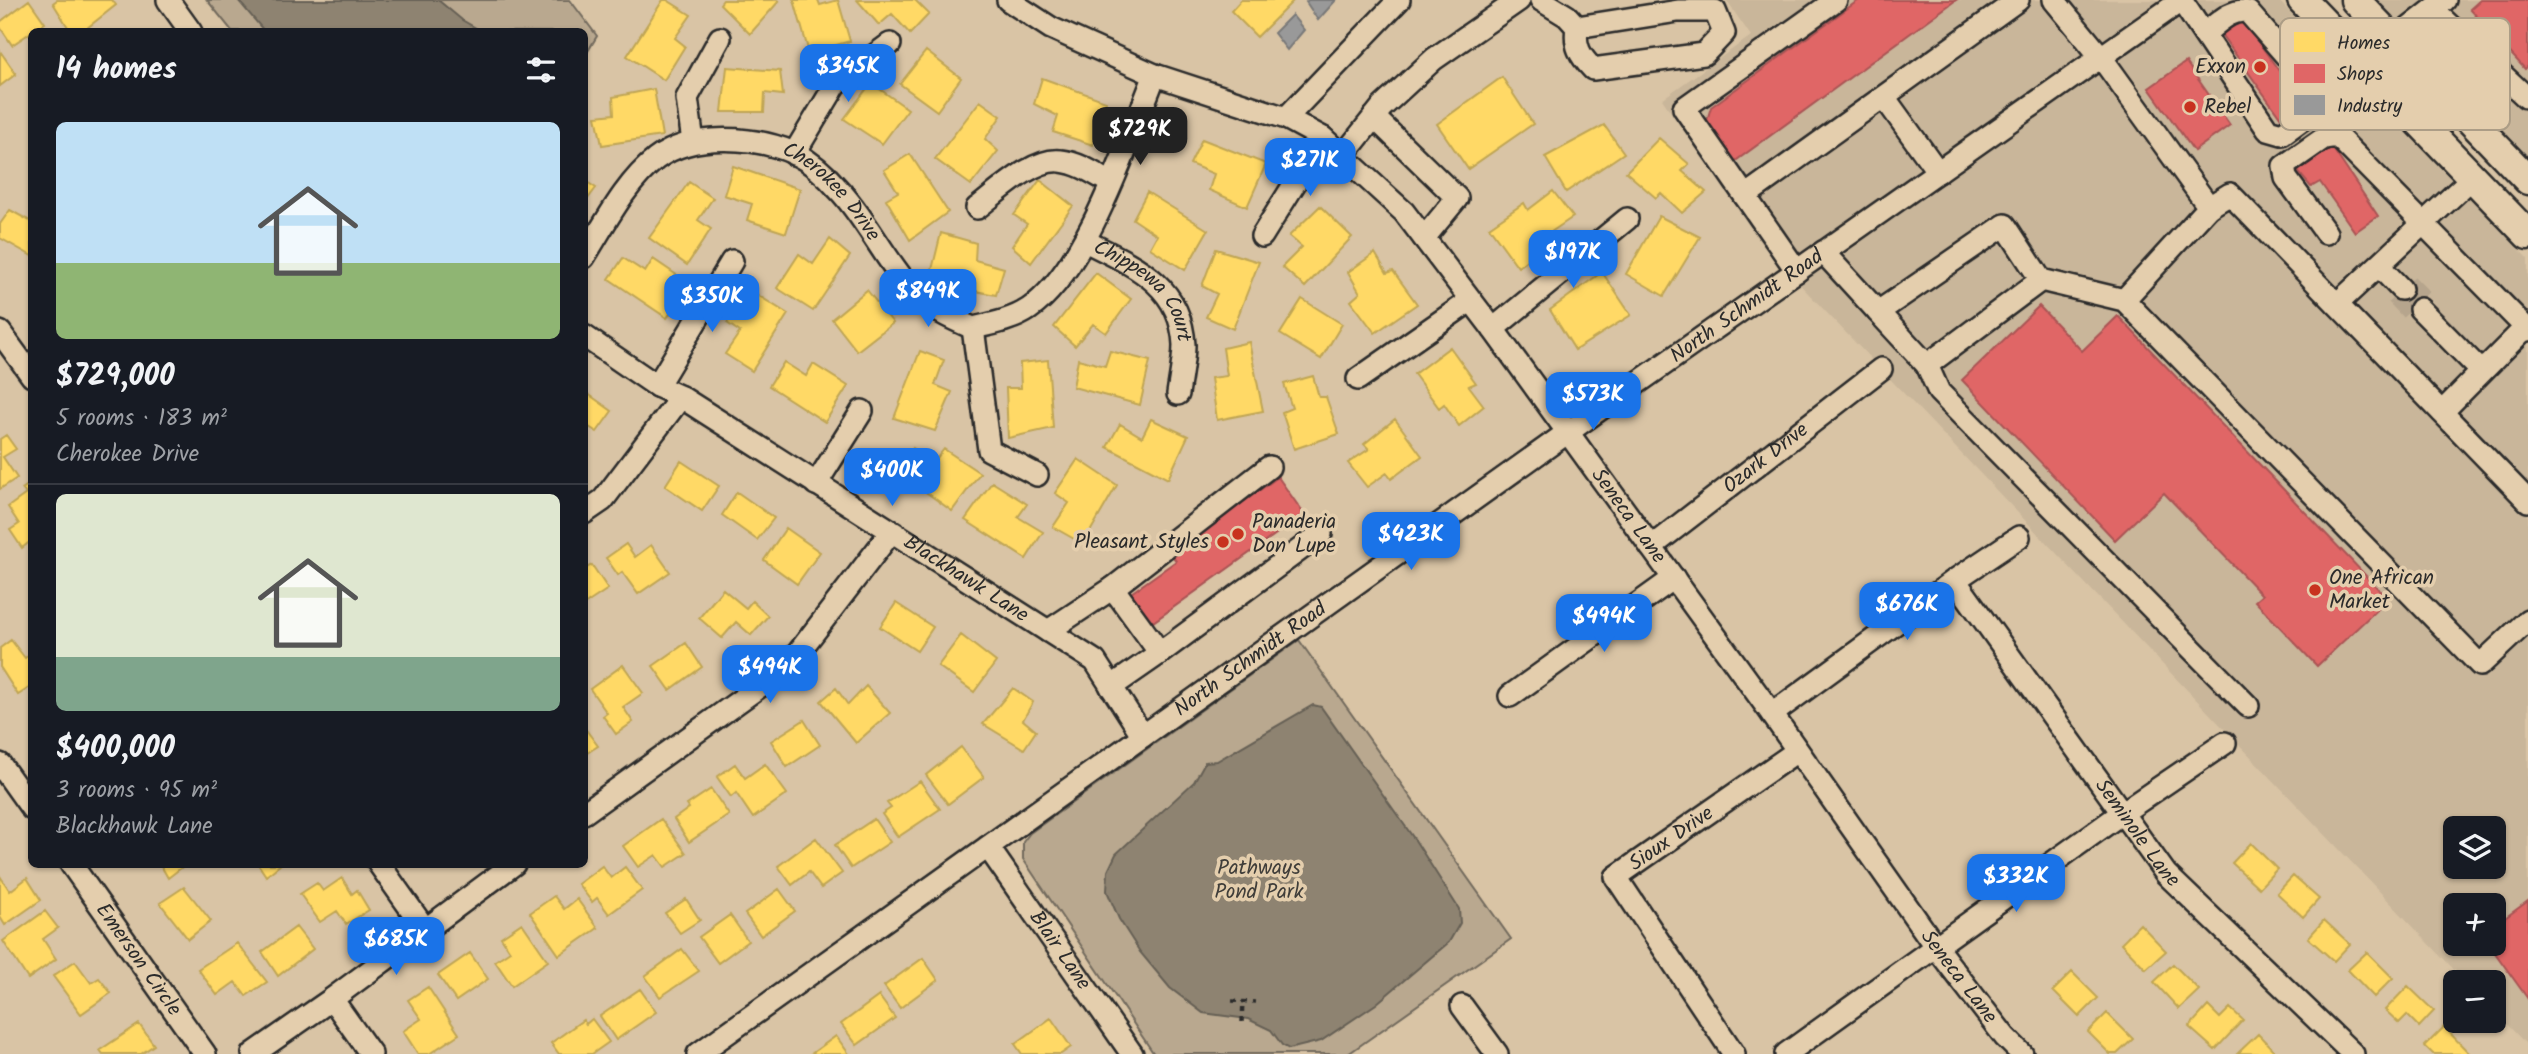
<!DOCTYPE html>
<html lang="en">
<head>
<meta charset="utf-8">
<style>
  :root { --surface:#171b24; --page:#242831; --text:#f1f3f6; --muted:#9ea1a6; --line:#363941; --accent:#1a73e8 }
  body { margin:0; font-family:Kalam,sans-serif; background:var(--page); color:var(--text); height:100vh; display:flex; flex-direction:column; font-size:26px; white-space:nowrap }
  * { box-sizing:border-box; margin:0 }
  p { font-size:23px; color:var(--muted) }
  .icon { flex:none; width:38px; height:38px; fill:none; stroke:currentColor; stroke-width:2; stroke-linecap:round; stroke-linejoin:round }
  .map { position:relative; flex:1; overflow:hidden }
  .drawer { position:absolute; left:28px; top:28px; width:560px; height:840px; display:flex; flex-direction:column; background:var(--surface); border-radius:10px; box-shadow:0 2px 5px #0004 }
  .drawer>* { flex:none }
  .tools { position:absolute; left:2443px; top:816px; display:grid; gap:14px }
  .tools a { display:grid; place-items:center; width:63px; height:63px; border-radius:10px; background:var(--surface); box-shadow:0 2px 5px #0004; font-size:35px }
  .price { position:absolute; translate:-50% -60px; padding:0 16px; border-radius:14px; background:var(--accent); color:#fff; font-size:23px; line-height:46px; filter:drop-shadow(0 2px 4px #0008) }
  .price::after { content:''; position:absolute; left:50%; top:42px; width:21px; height:16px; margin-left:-10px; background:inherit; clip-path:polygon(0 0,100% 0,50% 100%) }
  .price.on { background:#222; color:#fff }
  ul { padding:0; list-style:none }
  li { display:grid; align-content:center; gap:14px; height:371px; padding:0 28px }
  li+li { border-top:2px solid var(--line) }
  li span { display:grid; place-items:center; height:217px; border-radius:10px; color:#555 }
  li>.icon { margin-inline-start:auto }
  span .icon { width:126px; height:126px; fill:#fffc; stroke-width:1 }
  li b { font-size:30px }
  h2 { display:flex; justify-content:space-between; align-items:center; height:84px; padding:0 28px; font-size:30px }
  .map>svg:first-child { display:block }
</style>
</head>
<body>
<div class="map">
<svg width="2528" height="1054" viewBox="0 0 2528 1054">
  <rect width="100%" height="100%" fill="#d9c4a5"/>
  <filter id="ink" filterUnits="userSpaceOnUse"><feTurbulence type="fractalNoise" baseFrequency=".0143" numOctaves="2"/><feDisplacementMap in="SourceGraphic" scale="14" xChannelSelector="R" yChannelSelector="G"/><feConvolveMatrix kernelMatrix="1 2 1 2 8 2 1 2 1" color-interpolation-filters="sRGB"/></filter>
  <g filter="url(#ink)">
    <path fill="#c9b69a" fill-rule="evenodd" d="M1726,0H2278L2528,259V1046L2494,1011V982H2466L1763,246L1662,99L1751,36ZM2455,828H2494V866H2455ZM2455,905H2494V943H2455Z
      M2366,0H2528V168Z"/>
    <path fill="#b9a88f" stroke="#726a5d" stroke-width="2" d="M207,0H570L597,36L585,56L584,32L232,31Z
      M1299,640L1511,939L1348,1054H1154L1023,859V842L1030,833Z"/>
    <path fill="#8e8371" stroke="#666055" stroke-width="2" d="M238,0H438L462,20L481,31H264Z
      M1313,705L1321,707L1415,840L1459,909L1460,923L1449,942L1376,1004L1321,1041L1289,1049L1282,1045L1271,1030L1248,1019L1203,1013L1170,988L1140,952L1119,919L1107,891L1108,871L1116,854L1194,782L1205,762L1217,761Z"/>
    <path fill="#ffd966" stroke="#bfa554" stroke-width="2" d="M29,0L45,23L12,45L0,27V22Z
      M57,0H112L116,5L82,32H71L53,3Z
      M663,0H667L691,15L675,38L685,46L664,80L627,56Z
      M723,0H777L779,1L750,34L720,4Z
      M794,0H818L820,5L838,0L850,41L809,53Z
      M857,0H915L929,14L910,34L892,14L879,25Z
      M1241,0H1294L1257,37L1231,11Z
      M0,51L16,74L0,86Z
      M926,51L961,78L937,111L900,84Z
      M727,67L780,71L783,95L765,93L764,112H722Z
      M1502,77L1533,124L1468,169L1437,124Z
      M1042,78L1106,101L1093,145L1053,132L1058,116L1034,104Z
      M871,83L908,109L882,144L844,119Z
      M654,89L662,136L602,145L596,116L614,114L613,97Z
      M980,101L1001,116L985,139L998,151L971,185L935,159Z
      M1604,125L1624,153L1566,192L1545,157Z
      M1659,138L1689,164L1682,171L1706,192L1682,213L1661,193L1656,198L1626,172Z
      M1202,139L1266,164L1247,207L1209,190L1214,174L1190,164Z
      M910,154L948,212L910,240L886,199L898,192L884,170Z
      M733,166L800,189L786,233L747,220L752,204L724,195Z
      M584,180L596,188L584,204Z
      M1040,180L1073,206L1031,263L1012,246L1027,224L1014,215Z
      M689,182L713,198L698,220L711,229L687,265L649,238Z
      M1553,191L1573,217L1548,234L1551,241L1518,267L1489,227L1524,203L1528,210Z
      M1147,192L1208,230L1185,270L1150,248L1157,235L1133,219Z
      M1320,206L1352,237L1305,287L1282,267L1302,247L1289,236Z
      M10,210L32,222V256L0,238V224Z
      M1659,216L1700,237L1664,296L1626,274Z
      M941,233L976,243L975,260L1004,268L996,295L929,282Z
      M830,239L850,256L813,311L777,288L799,254L813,264Z
      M1216,249L1259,262L1233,329L1206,317L1217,294L1202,286Z
      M1375,253L1387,273L1393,271L1417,304L1375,333L1351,301L1360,293L1348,272Z
      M623,258L645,272L653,259L690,284L667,318L609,279Z
      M1602,272L1631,315L1575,350L1550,310Z
      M1096,273L1131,299L1106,333L1093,324L1075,346L1054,327Z
      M748,289L788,314L752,371L725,354L740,332L727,323Z
      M867,290L893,323L857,351L832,319Z
      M1302,299L1342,324L1321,359L1280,334Z
      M1249,342L1263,411L1217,420L1211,378L1227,376L1223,348Z
      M1450,347L1476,383L1469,386L1484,406L1459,426L1444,404L1439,408L1414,374Z
      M920,351L944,360L935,385L952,392L935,431L894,418Z
      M1110,351L1150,361L1140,405L1073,387L1078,359L1105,366Z
      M1048,360L1053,428L1008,438L1006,388H1021L1020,363Z
      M784,362L806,376L813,364L848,386L825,422L769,386Z
      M1313,376L1319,397H1326L1339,434L1294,449L1282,412L1292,408L1284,384Z
      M584,391L612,411L597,432L589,427L584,434Z
      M1151,419L1188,436L1168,479L1107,447L1120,424L1142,437Z
      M1395,419L1422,456L1391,479L1387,473L1367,487L1348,463L1369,449L1364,444Z
      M6,435L16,449L3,457L17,478L0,489V439Z
      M913,448L933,463L944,449L980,473L952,511L897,471Z
      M1078,459L1117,485L1083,544L1053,527L1069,503L1055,493Z
      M681,461L719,486L702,511L665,486Z
      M32,482V540L22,548L10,530L19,524L8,507L26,494L22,489Z
      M992,482L1027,504L1018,517L1043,532L1026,559L965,520Z
      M737,492L774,518L757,540L722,515Z
      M786,528L820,552L797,584L764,560Z
      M626,544L635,557L651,545L670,572L638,594L622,572L618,575L606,558Z
      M592,565L608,589L584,605V569Z
      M723,589L746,608L752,601L768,616L751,635L736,622L722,638L699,618Z
      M896,603L933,627L917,651L880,627Z
      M961,635L996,662L974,692L938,666Z
      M11,640L25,658L32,653V686L18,695L0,667V648Z
      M686,643L702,667L670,690L653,666Z
      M623,665L643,693L623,707L633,722L616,734L603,716L607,713L590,689Z
      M866,686L890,713L856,743L821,701L836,688L848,705Z
      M1013,688L1033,702L1023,720L1036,731L1024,749L983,724Z
      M804,720L820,745L787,767L771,741Z
      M584,727L598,746L584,755Z
      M961,747L984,777L948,804L926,775Z
      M735,764L745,778L765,764L787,794L753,818L736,793L731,797L717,777Z
      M920,781L940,809L898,837L882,814L891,808L887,803Z
      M711,789L729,815L689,842L674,819L689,808L687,805Z
      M661,819L686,853L665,867L656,855L638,867L623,846Z
      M874,819L890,842L851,868L835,845Z
      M816,838L842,873L821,888L809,872L792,885L778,866Z
      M2251,843L2277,869L2259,888L2232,863Z
      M160,864H186L168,878Z
      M258,864H281L266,876Z
      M602,866L611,878L625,867L642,890L609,914L597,898L592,902L578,884Z
      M0,876L10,891L27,878L41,900L5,925L0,917Z
      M2293,876L2319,899L2303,917L2277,893Z
      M342,878L352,894L357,890L369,910L346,924L337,911L320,922L300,894L317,883L323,891Z
      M184,887L211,921L188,939L160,903Z
      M779,889L795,911L761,936L745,914Z
      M554,896L564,909L577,899L598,928L559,955L530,913Z
      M686,899L700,920L680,933L665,913Z
      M45,911L58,928L43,939L56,959L28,979L3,941Z
      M730,915L748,941L718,963L699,937Z
      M2324,920L2350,944L2334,961L2308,938Z
      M522,923L548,961L512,986L495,961L510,951L501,937Z
      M2140,924L2166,951L2146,969L2121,943Z
      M296,927L313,949L278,976L262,952Z
      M237,943L267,982L246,996L235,982L217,995L198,969Z
      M682,949L699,971L660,997L645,976Z
      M2367,952L2393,978L2374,997L2348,970Z
      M470,953L488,979L456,1001L438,975Z
      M923,958L938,980L900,1008L884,986Z
      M75,961L91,983L99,978L111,993L81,1014L53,976Z
      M2173,964L2199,990L2179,1009L2154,982Z
      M2072,972L2098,998L2079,1017L2053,991Z
      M2408,986L2434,1011L2419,1027L2407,1015L2399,1023L2385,1010Z
      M428,987L459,1034L429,1054H418L403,1031L421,1019L408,1000Z
      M640,989L656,1012L616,1040L600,1016Z
      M879,996L895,1018L857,1045L841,1024Z
      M2208,1006L2220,1018L2230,1008L2243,1020L2215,1050L2189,1027Z
      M2107,1013L2133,1039L2117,1054H2110L2088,1032Z
      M1051,1018L1071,1047L1061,1054H1022L1015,1044Z
      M592,1019L609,1042L592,1054H559L551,1043L583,1020L586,1024Z
      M139,1024L154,1045L141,1054H103L100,1050Z
      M2444,1027L2470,1054H2433L2425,1046Z
      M2258,1034L2277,1054L2238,1053Z
      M836,1036L849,1054H811Z"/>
    <path fill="#e06666" stroke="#aa5454" stroke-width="2" d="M1859,0H1956L1730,165L1705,127L1711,107Z
      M2480,0H2528V66L2525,69L2470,9Z
      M2239,15L2302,103L2281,118L2218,30Z
      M2186,62L2230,125L2194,151L2149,88Z
      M2329,143L2378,216L2355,232L2320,182L2311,187L2295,168Z
      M2039,306L2082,351L2118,316L2388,599L2317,666L2255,601L2262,595L2164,493L2115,540L1962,380Z
      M1278,477L1304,514L1153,622L1131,593L1176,561L1171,554Z
      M2528,901V999L2488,943H2494V926Z"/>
    <path fill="#999" stroke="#787878" stroke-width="2" d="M1308,0H1336L1318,20L1306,2Z
      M1292,15L1304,30L1287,50L1274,33Z"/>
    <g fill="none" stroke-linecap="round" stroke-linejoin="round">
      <path stroke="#b6a58d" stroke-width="21" stroke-dasharray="21 10" stroke-linecap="butt" d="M2407,284L2425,302
        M2396,295L2415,315"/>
      <g stroke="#2b2b2b" stroke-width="26">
        <g id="minor">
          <path d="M168,0L191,32"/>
          <path id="s1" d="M1008,0L1051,28L1155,75L1286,118L1323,138L1404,212L1493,329L1772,714L1935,946L2005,1037L2022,1054"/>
          <path d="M1541,0L1567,16L1577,27C1574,46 1580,56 1593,69L1704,54L1724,33L1715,11H1678L1577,27"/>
          <path d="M2054,0L2101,57L2209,207L2124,300"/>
          <path d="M2181,0L2268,130L2282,134L2308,115L2317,91L2352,53"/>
          <path d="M2433,10L2526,97L2528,96"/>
          <path d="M2204,34C2216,25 2232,7 2248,12L2317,91"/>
          <path d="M2394,40L2445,0"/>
          <path d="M1884,97L1938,172"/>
          <path d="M1374,117L1457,198L1424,238"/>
          <path d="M1286,118L1399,0"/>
          <path d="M693,142L687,98L720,38"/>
          <path d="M794,154L836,84L890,44"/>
          <path d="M1343,156L1382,107L1434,59L1519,0"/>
          <path d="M1745,196L1684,108L1836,0"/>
          <path d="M2209,207L2230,194L2528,501"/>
          <path d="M977,208C997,193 1034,157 1061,161C1079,163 1095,174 1111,183"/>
          <path d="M2326,233L2286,178L2284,166L2324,138L2337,136L2528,330"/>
          <path d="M1262,236L1323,138"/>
          <path id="s2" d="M1085,241C1133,265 1181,284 1184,345C1184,361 1180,379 1178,394"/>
          <path d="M1823,252L1878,312L2005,225L2041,280L2124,300L2480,665L2528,620"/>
          <path id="s3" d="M584,257C605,224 625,183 656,159C692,132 754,136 794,153C810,161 827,176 839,190C871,223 896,285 935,309C947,317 960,322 973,328C991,324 1013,320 1029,309C1087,269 1128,141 1155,75"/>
          <path d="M2379,266L2401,289"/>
          <path d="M1797,271L1745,196L2018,0"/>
          <path d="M2337,304L2473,177"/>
          <path d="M2420,309L2481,371"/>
          <path d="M1878,312L1927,365L2041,280"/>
          <path d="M973,328L989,450L1037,475"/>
          <path d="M1493,329L1627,219"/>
          <path d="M0,332L32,376"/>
          <path id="s4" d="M584,336L657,386L681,397L1095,661L1143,736"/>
          <path d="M1927,365L1939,392L2248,706"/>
          <path d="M1358,379L1470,301"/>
          <path d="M657,386L732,261"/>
          <path d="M2442,412L2526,327"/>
          <path d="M816,484L862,411"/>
          <path d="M584,513L603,500L681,397"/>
          <path id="s5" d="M1651,547L1881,369"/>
          <path id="s6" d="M1955,580L2166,874L2353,1054"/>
          <path d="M1113,588L1269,467"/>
          <path d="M1048,631L1113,588L1160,653L1111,687"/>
          <path d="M1160,653L1321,534"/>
          <path d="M1510,696L1674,578"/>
          <path d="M1772,714L1955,580L2019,537"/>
          <path d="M0,764L32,809"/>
          <path d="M584,813L788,666L891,532"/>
          <path id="s7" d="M988,847L1132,1054"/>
          <path id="s8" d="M71,864L205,1054"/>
          <path d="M379,864L425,929"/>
          <path d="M332,999L371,1054"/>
          <path d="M1462,1006L1497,1054"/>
          <path d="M253,1054L332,999L514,864"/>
          <path id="s9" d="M698,1054L1592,415L2182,0"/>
          <path id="s10" d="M1734,1054L1616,877L1797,751"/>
          <path d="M1786,1054L2122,813L2225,743"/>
        </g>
      </g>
      <g stroke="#2b2b2b" stroke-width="33">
        <path id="major" d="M2302,0L2528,235
          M2355,0L2528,180"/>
      </g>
      <path stroke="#2b2b2b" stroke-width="3.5" stroke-dasharray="5 5" stroke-linecap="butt" d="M1232,1001L1255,1002
        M1242,1022L1243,1001"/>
      <use href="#minor" stroke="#e4cead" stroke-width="21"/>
      <use href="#major" stroke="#e4cead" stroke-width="28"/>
    </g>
  </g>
  <g fill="#c8321e" stroke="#e4cead" stroke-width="2.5">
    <circle cx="2260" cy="67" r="7"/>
    <circle cx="2190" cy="107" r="7"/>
    <circle cx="1238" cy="534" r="7"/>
    <circle cx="1223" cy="542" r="7"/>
    <circle cx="2315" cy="590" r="7"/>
  </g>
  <g text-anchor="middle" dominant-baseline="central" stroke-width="7" stroke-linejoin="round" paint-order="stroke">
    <g font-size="21" fill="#2b2b2b" stroke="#e4cead" text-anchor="start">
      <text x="2246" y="67" text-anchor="end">Exxon</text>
      <text x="2204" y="107">Rebel</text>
      <text x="1252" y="522">Panaderia<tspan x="1252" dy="24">Don Lupe</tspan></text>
      <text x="1209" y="542" text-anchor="end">Pleasant Styles</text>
      <text x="2329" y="578">One African<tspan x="2329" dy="24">Market</tspan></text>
    </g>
    <g font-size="21" fill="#2b2b2b" stroke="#e4cead">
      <text stroke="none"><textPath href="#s3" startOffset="320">Cherokee Drive</textPath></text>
      <text stroke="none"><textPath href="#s2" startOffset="80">Chippewa Court</textPath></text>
      <text stroke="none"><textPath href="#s9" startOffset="1288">North Schmidt Road</textPath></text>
      <text stroke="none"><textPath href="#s5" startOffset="145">Ozark Drive</textPath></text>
      <text stroke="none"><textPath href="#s1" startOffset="833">Seneca Lane</textPath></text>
      <text stroke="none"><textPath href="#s4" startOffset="453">Blackhawk Lane</textPath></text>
      <text stroke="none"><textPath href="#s9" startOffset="679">North Schmidt Road</textPath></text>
      <text stroke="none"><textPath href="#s6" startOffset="312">Seminole Lane</textPath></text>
      <text stroke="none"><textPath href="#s10" startOffset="280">Sioux Drive</textPath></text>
      <text stroke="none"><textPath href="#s7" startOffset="126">Blair Lane</textPath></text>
      <text stroke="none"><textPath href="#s8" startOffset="117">Emerson Circle</textPath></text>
      <text stroke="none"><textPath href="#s1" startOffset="1400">Seneca Lane</textPath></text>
    </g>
    <g font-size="21" fill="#403e3a" stroke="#e4cead">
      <text x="1259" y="868">Pathways<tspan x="1259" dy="24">Pond Park</tspan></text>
    </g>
  </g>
  <rect x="2280" y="18" width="230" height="112" rx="10" fill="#e4cead" stroke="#ac9d86" stroke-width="2"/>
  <rect x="2294" y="32" width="31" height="20" fill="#ffd966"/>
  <rect x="2294" y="64" width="31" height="19" fill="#e06666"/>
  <rect x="2294" y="95" width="31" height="20" fill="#999"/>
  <g font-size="19" fill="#2b2b2b">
    <text x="2337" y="49">Homes</text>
    <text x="2337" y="80">Shops</text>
    <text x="2337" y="112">Industry</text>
  </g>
</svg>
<div class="tools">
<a><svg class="icon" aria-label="layers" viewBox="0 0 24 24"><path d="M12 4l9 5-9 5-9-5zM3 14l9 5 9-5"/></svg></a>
<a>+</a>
<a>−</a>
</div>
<b class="price" style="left:848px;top:104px">$345K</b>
<b class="price on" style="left:1140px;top:167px">$729K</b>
<b class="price" style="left:1310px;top:198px">$271K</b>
<b class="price" style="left:1573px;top:290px">$197K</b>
<b class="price" style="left:928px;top:329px">$849K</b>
<b class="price" style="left:712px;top:334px">$350K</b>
<b class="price" style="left:1593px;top:432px">$573K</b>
<b class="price" style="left:892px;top:508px">$400K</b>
<b class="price" style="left:1411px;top:572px">$423K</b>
<b class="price" style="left:1907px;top:642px">$676K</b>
<b class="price" style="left:1604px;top:654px">$494K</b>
<b class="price" style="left:770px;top:705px">$494K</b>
<b class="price" style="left:2016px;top:914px">$332K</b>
<b class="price" style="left:396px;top:977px">$685K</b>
<section class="drawer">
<h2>14 homes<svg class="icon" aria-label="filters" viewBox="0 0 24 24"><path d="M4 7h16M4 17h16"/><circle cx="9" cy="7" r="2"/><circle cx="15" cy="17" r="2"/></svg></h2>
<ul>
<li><span style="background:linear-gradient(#bfe0f5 65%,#8fb573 0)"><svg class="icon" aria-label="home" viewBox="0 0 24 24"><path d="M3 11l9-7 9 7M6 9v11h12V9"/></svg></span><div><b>$729,000</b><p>5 rooms · 183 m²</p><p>Cherokee Drive</p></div></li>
<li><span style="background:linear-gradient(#dfe7d0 75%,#7fa58c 0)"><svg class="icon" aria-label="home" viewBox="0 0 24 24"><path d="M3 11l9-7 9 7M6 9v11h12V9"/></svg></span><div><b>$400,000</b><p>3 rooms · 95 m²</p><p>Blackhawk Lane</p></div></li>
</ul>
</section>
</div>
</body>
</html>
